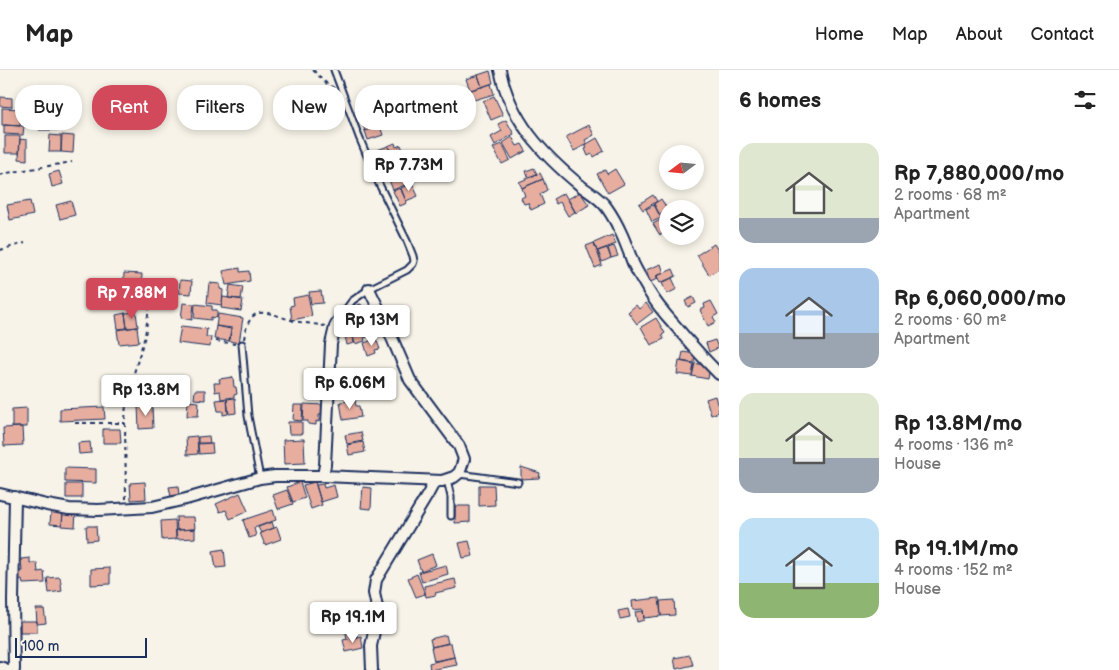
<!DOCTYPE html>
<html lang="en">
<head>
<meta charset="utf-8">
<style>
  :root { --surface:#fff; --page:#f2f2f2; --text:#222; --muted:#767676; --line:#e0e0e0; --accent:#d1495b }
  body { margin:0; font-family:"Balsamiq Sans",sans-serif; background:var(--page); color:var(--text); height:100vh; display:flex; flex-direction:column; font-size:19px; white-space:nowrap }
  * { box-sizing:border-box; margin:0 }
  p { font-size:16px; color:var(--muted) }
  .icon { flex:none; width:28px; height:28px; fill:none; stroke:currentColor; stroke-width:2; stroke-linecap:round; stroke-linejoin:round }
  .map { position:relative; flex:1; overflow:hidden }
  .details { display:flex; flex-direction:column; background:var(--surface); width:400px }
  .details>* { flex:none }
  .top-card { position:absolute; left:15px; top:15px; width:475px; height:45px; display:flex; gap:10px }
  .needle { width:32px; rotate:254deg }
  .tools { position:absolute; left:659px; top:75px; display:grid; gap:10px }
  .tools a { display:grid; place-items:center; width:45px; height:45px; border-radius:50%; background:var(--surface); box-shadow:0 2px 8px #0003; font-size:25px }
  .scale { position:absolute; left:15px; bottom:12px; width:132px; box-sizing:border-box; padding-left:5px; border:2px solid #1b2f5e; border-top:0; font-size:14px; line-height:18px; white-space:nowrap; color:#1b2f5e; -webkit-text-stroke:4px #f7f3e8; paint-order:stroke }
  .price { position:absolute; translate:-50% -42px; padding:0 11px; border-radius:5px; background:#fff; color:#222; font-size:16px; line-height:32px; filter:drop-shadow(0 1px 2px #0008) }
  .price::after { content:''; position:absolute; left:50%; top:30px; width:15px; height:11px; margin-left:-8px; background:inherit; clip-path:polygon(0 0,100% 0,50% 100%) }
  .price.on { background:var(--accent); color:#fff }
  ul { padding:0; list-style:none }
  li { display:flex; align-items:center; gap:15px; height:125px; padding:0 20px }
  li span { display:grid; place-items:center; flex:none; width:140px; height:100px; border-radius:15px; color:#555 }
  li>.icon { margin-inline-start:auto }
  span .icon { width:60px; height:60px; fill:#fffc; stroke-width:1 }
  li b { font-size:21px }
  h2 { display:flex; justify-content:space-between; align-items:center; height:60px; padding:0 20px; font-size:21px }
  .chip { padding:0 18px; border-radius:20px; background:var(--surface); box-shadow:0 2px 8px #0003; font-size:18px; line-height:45px }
  .chip.on { background:var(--accent); color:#fff }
  header { display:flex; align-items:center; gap:30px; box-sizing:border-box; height:70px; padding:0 25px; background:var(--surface); border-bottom:1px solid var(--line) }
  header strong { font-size:24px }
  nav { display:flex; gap:28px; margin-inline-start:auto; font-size:18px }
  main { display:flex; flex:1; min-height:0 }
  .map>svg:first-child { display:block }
</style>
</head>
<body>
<header>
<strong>Map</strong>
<nav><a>Home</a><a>Map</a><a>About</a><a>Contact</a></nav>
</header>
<main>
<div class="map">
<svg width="719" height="600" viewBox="0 0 719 600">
  <rect width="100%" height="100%" fill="#f7f3e8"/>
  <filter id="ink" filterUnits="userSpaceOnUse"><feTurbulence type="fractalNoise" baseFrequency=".02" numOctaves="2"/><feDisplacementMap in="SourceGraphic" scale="10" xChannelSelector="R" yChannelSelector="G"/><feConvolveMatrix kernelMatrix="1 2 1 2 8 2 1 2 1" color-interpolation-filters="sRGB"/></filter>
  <g filter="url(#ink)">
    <path fill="#e7aea0" stroke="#1b2f5e" d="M490,1L493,13L482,17L478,5Z
      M478,5L482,17L470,20L466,9Z
      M491,14L494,24L474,30L471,20Z
      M58,17L67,19L64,29L55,26Z
      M494,26L503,45L491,50L483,31Z
      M1,27L12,28V37L0,36Z
      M376,35L383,55L365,61L358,41Z
      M40,36L61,37V47H40Z
      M2,38L21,39L20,56L2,55Z
      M39,47L60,48V60H39Z
      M506,50L514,64L495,75L491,67L502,61L498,54Z
      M4,55L24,56L23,65L4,64Z
      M589,55L594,65L585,70L587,74L574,81L566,67Z
      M380,56L383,65L368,70L365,61Z
      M50,65L61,66V82H49Z
      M62,65L74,66L73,83L61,82Z
      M5,66H20L19,83H5Z
      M512,67L517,76L522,74L526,81L512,89L503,73Z
      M597,68L604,81L594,87L592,84L588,86L585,79L587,78L585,75Z
      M20,69L27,70V90L19,89Z
      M395,73L396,77L401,75L405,85L394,90L388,76Z
      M502,74L510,90L502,94L493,78Z
      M388,76L394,90L381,95L375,81Z
      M404,88L405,91L410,89L412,93L392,102L394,107L389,110L383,96Z
      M406,96L408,102L394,107L392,102Z
      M534,98L537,104L528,107L526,101Z
      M615,99L624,114L608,123L597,104L605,100L607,104Z
      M59,101L63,114L52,117L49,104Z
      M408,102L412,112L393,120L389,110Z
      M540,103L543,109L522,118L519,112Z
      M543,109L547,120L540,124L544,134L531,140L528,133L524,134L521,128L525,126L522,118Z
      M412,113L418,126L406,131L401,118Z
      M400,118L407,133L400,136L393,121Z
      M580,122L589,135L576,143L568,129Z
      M564,123L575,142L568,146L560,132L556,134L553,129Z
      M653,125L657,131L643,140L639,134Z
      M661,129L668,140L660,145L654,134Z
      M30,131L33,145L10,150L7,135Z
      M71,131L75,145L60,149L56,135Z
      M654,135L661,148L652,152L646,139Z
      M662,149L668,157V161L660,165L653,154Z
      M612,165L616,174L597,181L594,173Z
      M594,173L602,195L595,198L586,176Z
      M714,174L719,182V199L709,205L697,185Z
      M614,176L618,186L611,188L608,178Z
      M607,178L611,188L602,192L598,181Z
      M661,194L664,203L656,206L658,209L650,212L646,200Z
      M240,198V202L249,201L250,211L226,215L223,201Z
      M673,199L676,206L660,213L657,206Z
      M124,203L142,204L141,221L123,220Z
      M672,208L677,219L667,224L662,213Z
      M180,210L192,211L191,224L179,223Z
      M209,213L220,214V219L223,220L222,235L207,233Z
      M230,215L243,217L241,229L228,228Z
      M321,221L323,233L311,234L309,222Z
      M308,225L312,246L292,250L290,236L294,235L293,228Z
      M223,227L243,230L241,241L221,238Z
      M693,227L696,233L688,237L685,231Z
      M125,230H137V238H125Z
      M711,231L718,244L713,247L716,252L708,256L700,240L705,238L704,234Z
      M183,233L194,234L192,250L181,248Z
      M646,233L653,242L637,254L628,242L636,235L639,239Z
      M195,234L212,236V240H217V248L211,247V250L194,248Z
      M361,234L363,240L369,238L372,249L352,255L347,238Z
      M136,242L138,257L127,258L125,243Z
      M125,243L127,258L118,259L116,245Z
      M218,244L243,248L239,273L229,271L232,258L216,256Z
      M656,248L665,263L662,265L664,269L651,275L641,257Z
      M373,252L376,262L366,265L367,267L364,268L365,271L355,274L351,258Z
      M181,256L207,259L206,267H211L210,277L178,273Z
      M216,256L231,259L229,271L214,269Z
      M137,257L139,272L119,274L117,260Z
      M351,260L354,273L347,275L344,261Z
      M376,269L380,279L375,280L376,283L368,286L364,273Z
      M715,270L718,278L709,282L706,273Z
      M683,282L695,284L694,293L681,291Z
      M679,291L694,294L692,306L677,304Z
      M695,293L710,297L708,309L692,306Z
      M233,307L234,317H236L237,324L234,325V327L221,329L220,321L215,322L214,313H220L219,309Z
      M195,320H205V330L194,329Z
      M715,326L719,342L711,345L706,329Z
      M235,328L236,343L229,344L227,329Z
      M227,329L228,344L223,345V341H218L216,330Z
      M355,330L356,336H359L361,347L343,350L340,332Z
      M188,331L199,332L198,346H187Z
      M304,334L324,335L323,345H319V352L316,351V355L308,354V351H303Z
      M152,335L153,358L139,359L138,336Z
      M294,335H303L302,351L293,350Z
      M104,337L105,349L60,351V339Z
      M27,338V357H12V339Z
      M288,352H302V364H289Z
      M22,357L23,375L4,376L3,358Z
      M103,359H120L121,373H103Z
      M361,362L363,371L347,374L345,365Z
      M197,366L198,384L187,385L186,367Z
      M209,366L210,373H198V367Z
      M304,369L305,393L284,394L283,370Z
      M90,372L91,383L79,384L78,373Z
      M363,372L365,382L349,385L347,375Z
      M212,373L213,383L199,384L198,374Z
      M521,397L540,403L539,408L521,409Z
      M65,398L96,399V413L65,412Z
      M145,412L146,429L131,430L130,413Z
      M300,412L305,428L293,432L287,417Z
      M315,412L322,435L311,439L303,415Z
      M66,414H82V428H66Z
      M323,414L324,418L334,415L337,427L321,432L316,415Z
      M479,415H494L495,435L479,436Z
      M178,416L179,426L171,427L169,417Z
      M363,417L372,418L371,439L361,438Z
      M287,420L293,434L278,439L273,425Z
      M240,423L248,441L230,449L226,440L220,442L216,434Z
      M455,436H470V452L455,453Z
      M51,440L63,441L62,455L50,454Z
      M273,440L276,450L254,458L256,466L249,468L243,450Z
      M63,441L76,442L75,457L62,456Z
      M176,447H194L195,459L177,460Z
      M175,450L176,469L162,470L161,451Z
      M272,452L274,458L261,463L258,457Z
      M86,456H96L97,470L87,471Z
      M277,457L281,469L265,475L260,463Z
      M195,459V468L177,469L176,460Z
      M469,471L473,486L463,488L459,473Z
      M224,479L226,497L216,498L213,481Z
      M432,484L436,495L421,501L417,490Z
      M30,488V493H37L38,502L44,501L45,513L23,514L22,510L17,511V501H22L21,489Z
      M446,495L448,504L422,512L419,502Z
      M110,498V514L91,515V499Z
      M417,504L425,524L416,527L408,508Z
      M60,507L62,521L49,523L47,508Z
      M455,509L457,518L435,523L436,525L426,527L424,516Z
      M659,528L661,546L644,548L643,539L633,540L632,531Z
      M674,530L675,545L661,546L660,531Z
      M36,539H44L46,553L37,554Z
      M628,539L630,547L620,549L618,541Z
      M643,541L644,550L637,552L635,542Z
      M20,551H37V562H20Z
      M354,555L357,567L347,569L345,557Z
      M446,565L448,573L432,577L430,569Z
      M361,566L363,578L346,582L343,570Z
      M451,573L454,587L434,591L431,577Z
      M690,585L693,595L676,599L674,588Z
      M455,587L457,595L430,600L429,593Z"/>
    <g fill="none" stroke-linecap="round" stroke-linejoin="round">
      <g stroke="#1b2f5e" stroke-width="9">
        <path id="service" d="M334,0L359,67L379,114L407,171L413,186L414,191L413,194L407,200L369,219L352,231L341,246
          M242,274L248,346L260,408
          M459,404L518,412
          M447,410L451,427V446"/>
      </g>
      <g stroke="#1b2f5e" stroke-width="14">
        <path id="minor" d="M500,0C510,50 543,85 581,116C590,123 600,128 607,138C619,155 626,174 633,193C637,202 643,211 648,220C655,232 664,243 673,253C688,271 703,288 719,304
          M323,406L325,395L331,274L335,257L341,246
          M0,424L47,435L69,439L98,440L152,437L186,429L260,408L275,406H323L442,411L454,407L459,403L461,398L464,389L459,376L410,310L386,254L369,219
          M14,600L13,530L15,427
          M372,600L371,576L378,542L374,523L376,510L428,424L435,411"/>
      </g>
      <g stroke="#1b2f5e" stroke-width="16">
        <path id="tertiary" d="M0,598L5,600"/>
      </g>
      <path stroke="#1b2f5e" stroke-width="2" stroke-dasharray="4 4" stroke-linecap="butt" d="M313,0L327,14L334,18
        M0,105L7,103L72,92
        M0,180L25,173
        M244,269C250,231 267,243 294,251C304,253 315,254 325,256
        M216,271L235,274
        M75,353H125
        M126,429L125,353L126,330L145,266L150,231"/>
      <use href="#service" stroke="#f7f3e8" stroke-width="5"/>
      <use href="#minor" stroke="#f7f3e8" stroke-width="10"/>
      <use href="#tertiary" stroke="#f7f3e8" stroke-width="12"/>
    </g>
  </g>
</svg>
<div class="tools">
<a><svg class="needle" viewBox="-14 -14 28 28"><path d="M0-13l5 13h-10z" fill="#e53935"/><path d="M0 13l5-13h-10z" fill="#767676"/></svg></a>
<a><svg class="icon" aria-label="layers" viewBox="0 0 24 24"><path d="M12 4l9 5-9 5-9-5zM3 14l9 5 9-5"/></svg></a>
</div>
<div class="scale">100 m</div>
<b class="price" style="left:409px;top:122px">Rp 7.73M</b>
<b class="price on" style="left:132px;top:250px">Rp 7.88M</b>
<b class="price" style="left:372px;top:277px">Rp 13M</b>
<b class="price" style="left:350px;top:340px">Rp 6.06M</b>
<b class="price" style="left:146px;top:347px">Rp 13.8M</b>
<b class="price" style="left:353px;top:574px">Rp 19.1M</b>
<div class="top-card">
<a class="chip">Buy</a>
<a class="chip on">Rent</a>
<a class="chip">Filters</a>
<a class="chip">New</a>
<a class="chip">Apartment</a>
</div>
</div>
<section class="details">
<h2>6 homes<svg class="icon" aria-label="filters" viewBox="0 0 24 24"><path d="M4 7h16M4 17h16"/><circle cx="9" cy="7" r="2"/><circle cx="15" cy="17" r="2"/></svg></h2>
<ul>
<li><span style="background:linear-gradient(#dfe7d0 75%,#9aa5b1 0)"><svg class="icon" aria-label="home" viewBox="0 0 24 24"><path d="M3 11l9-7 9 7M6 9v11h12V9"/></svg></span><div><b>Rp 7,880,000/mo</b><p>2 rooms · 68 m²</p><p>Apartment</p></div></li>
<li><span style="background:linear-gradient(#a9c7e8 65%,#9aa5b1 0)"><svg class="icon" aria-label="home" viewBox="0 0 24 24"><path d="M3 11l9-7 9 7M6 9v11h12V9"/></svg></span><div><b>Rp 6,060,000/mo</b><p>2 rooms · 60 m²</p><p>Apartment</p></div></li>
<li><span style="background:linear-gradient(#dfe7d0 65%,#9aa5b1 0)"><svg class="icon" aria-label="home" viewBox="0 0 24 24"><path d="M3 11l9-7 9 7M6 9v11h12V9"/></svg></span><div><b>Rp 13.8M/mo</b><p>4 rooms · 136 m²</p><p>House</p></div></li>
<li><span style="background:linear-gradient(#bfe0f5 65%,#8fb573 0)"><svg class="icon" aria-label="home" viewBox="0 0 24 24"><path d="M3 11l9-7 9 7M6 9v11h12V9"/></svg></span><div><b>Rp 19.1M/mo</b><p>4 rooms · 152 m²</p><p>House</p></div></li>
</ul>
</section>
</main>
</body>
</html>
